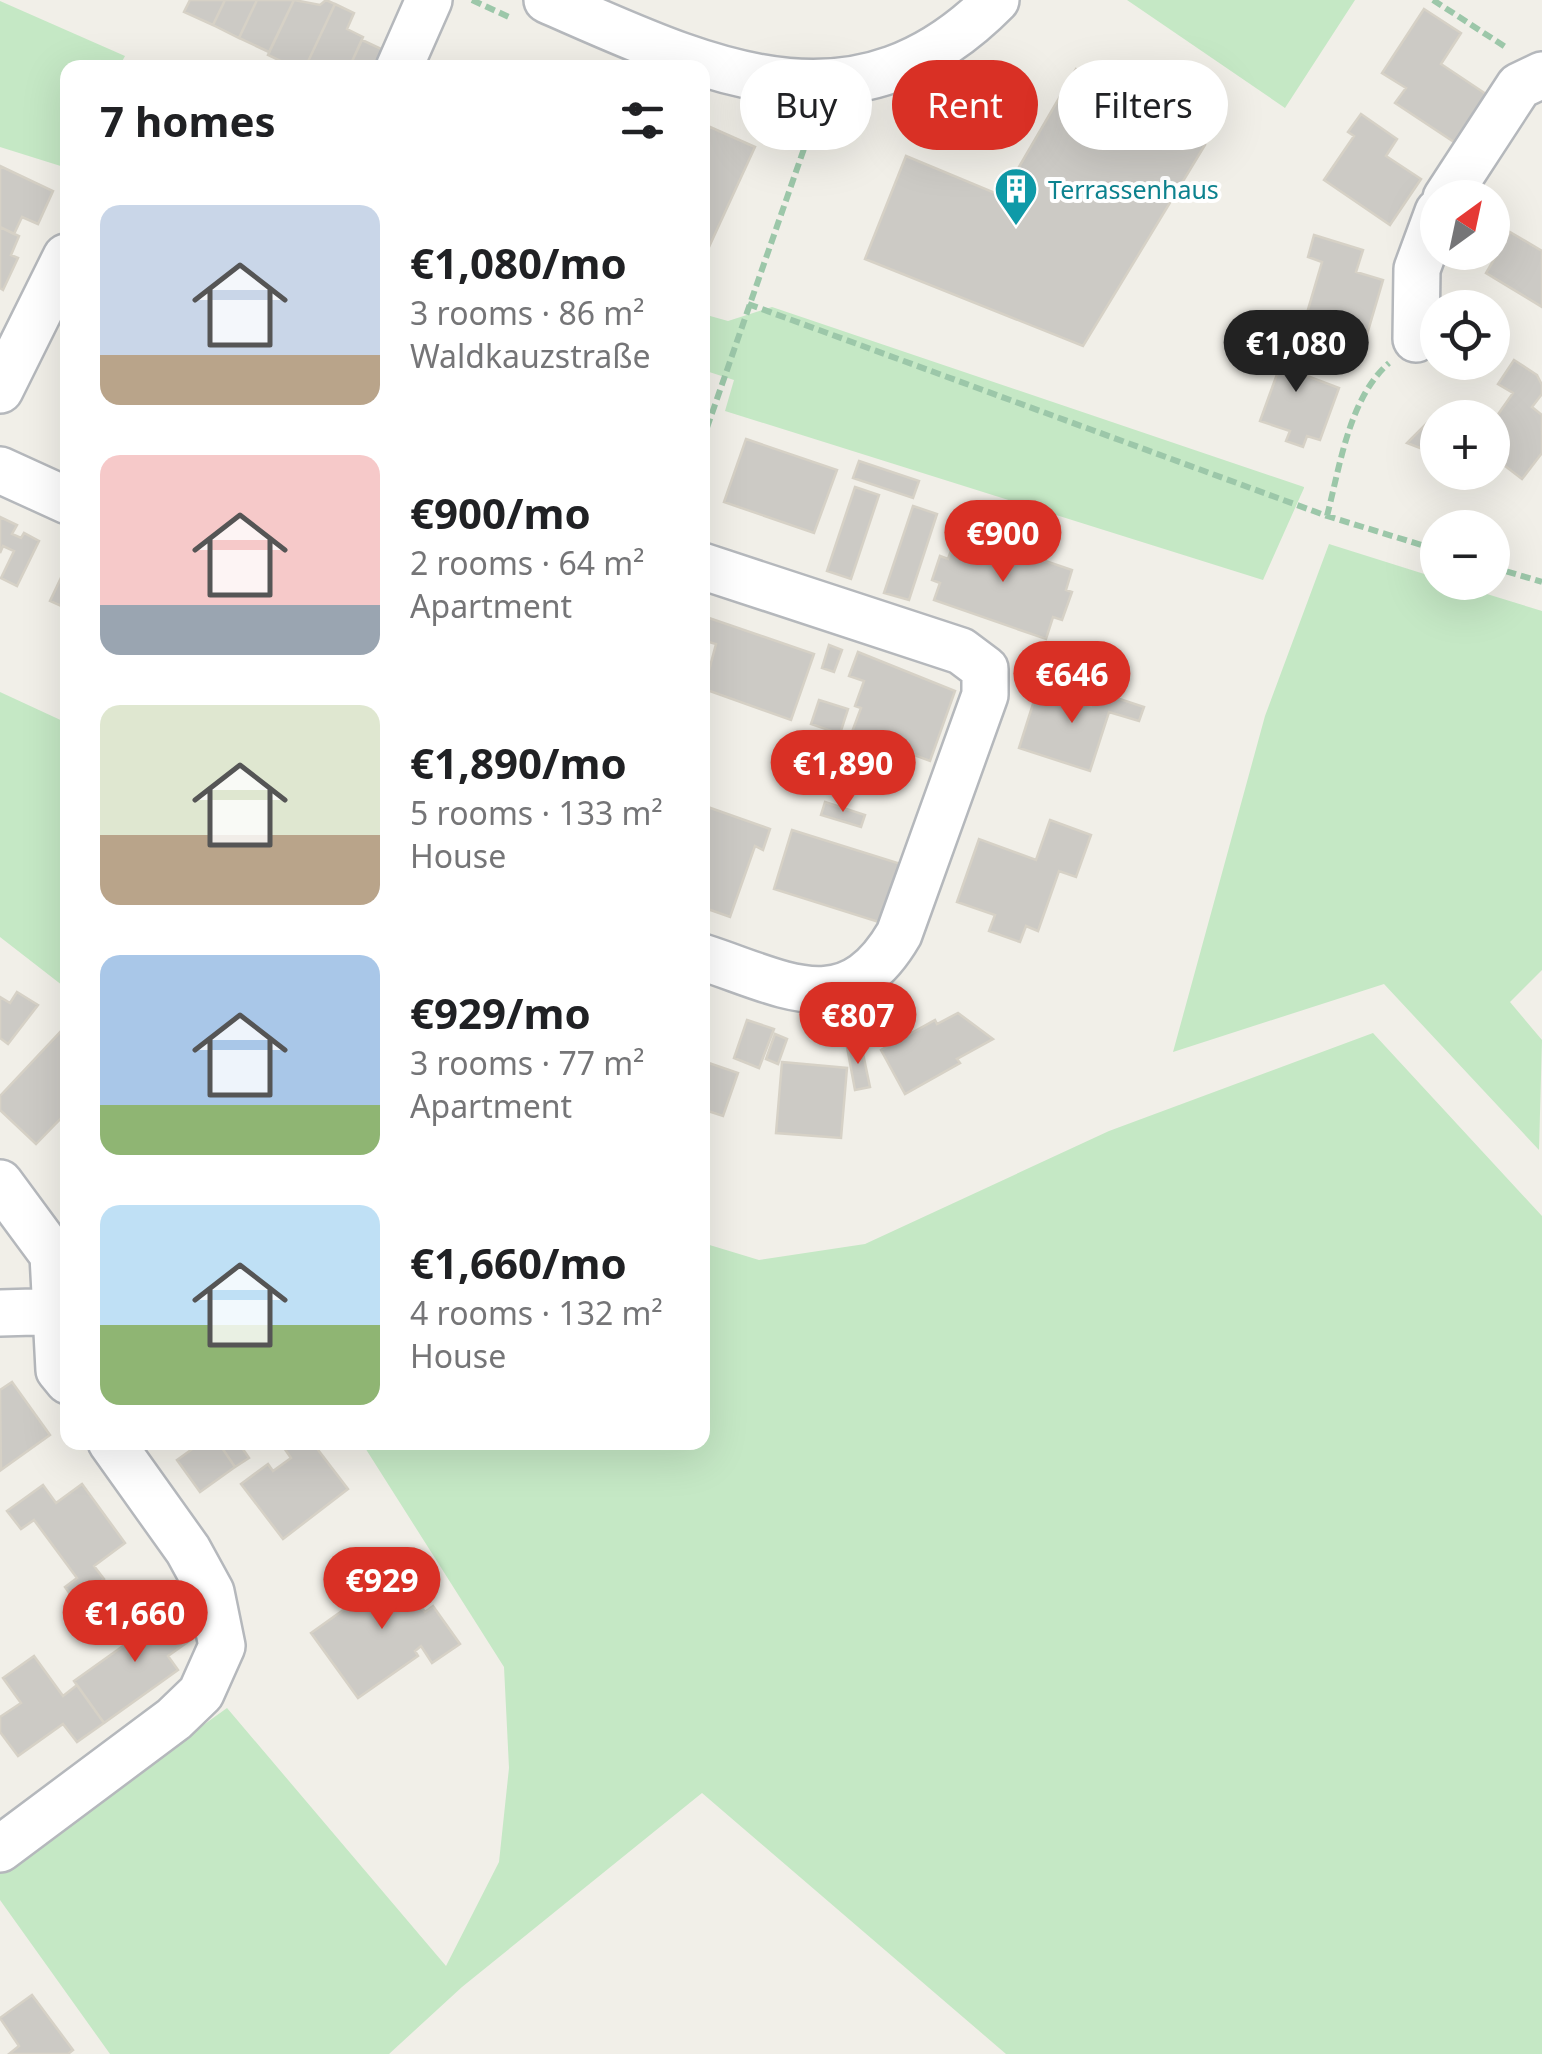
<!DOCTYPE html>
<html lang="en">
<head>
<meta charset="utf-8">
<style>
  :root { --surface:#fff; --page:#f2f2f2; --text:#202124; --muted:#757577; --accent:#d93025 }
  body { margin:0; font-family:"Noto Sans",sans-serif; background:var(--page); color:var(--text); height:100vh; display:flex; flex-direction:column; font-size:38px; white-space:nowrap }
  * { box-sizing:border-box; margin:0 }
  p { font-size:32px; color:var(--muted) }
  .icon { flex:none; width:55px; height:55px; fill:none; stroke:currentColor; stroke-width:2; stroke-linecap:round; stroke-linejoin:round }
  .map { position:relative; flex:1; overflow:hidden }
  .details { position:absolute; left:60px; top:60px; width:650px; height:1390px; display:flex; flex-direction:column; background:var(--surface); border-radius:20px; box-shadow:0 10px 40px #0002 }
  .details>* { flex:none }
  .hud { position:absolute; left:740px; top:60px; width:650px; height:90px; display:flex; gap:20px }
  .needle { width:65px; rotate:33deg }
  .tools { position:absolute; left:1420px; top:180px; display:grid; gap:20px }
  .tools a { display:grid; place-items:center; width:90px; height:90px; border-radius:50%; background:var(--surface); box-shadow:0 10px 40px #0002; font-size:50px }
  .price { position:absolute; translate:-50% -85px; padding:0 22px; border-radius:35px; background:var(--accent); color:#fff; font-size:32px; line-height:65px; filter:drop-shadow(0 2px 5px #0008) }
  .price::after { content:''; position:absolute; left:50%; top:60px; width:30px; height:22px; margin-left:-15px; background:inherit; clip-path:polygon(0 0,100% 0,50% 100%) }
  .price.selected { background:#222; color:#fff }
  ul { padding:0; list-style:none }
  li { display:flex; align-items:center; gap:30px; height:250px; padding:0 40px }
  li span { display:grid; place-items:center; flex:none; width:280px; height:200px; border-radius:20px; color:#555 }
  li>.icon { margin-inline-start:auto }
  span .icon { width:120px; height:120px; fill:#fffc; stroke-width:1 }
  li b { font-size:42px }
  h2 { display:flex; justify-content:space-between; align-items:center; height:120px; padding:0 40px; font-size:42px }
  .tag { padding:0 35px; border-radius:45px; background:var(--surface); box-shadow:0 10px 40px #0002; font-size:35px; line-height:90px }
  .tag.selected { background:var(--accent); color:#fff }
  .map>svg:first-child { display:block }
</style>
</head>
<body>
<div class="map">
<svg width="1542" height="2054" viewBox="0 0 1542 2054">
  <rect width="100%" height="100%" fill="#f1efe8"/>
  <path fill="#c5e8c5" d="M1127,0H1355L1285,108Z
    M0,1L125,56L119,67L68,68L67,168L0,147Z
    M772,307L1304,487V488L1263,580L725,411L734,380L703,370V314L728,321Z
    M1329,544L1437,578L1438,582L1451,583L1542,611V970L1510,1002L1542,1040L1539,1150L1384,984L1173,1052L1265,716Z
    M0,692L67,723V989L0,937Z
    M1373,1033L1542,1216V2054H1006L702,1793L462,1987L389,2054H110L0,1900V1871L227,1708L446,1966L499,1862L509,1768L504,1667L362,1443L702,1442L703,1243L759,1260L865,1244L1109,1131Z"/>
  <path fill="#cccac5" stroke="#d6d1c6" stroke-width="2.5" d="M190,0H225L213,25L184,12Z
    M225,0H257L239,38L213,25Z
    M257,0H294L269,52L239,38Z
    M294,0L320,5L326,0L335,4L305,68H295L268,55Z
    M335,4L354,13L347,29L363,37L349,68H305Z
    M1424,9L1461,33L1441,64L1486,94L1454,142L1395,103L1406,88L1382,73Z
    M362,40L390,53L383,68H349Z
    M1076,69L1205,145L1083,346L865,259L906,156L1002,196Z
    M1361,114L1397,139L1386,156L1421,179L1390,225L1324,180L1354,136L1348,132Z
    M710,127L755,147L703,260L702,142Z
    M0,166L53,191L38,224L22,217L14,234L0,227Z
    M0,227L19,236L11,255L18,258L3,290L0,288Z
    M1510,232L1542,251V307L1486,273Z
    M1314,235L1363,250L1356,272L1383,280L1363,348L1302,330L1322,262L1308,257Z
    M1268,337L1310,352L1302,374L1339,388L1320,440L1307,436L1303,447L1286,441L1290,431L1260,421L1280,366L1261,359Z
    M1514,360L1537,375L1542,385V394L1532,407L1542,415V453L1522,479L1492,456V423L1513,393L1498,384Z
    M1428,422L1438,426V455L1407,443Z
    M746,439L837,470L814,533L724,502Z
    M859,461L919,481L913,498L853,478Z
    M855,487L879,495L851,579L827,571Z
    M913,506L937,514L909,600L884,593Z
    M0,517L17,525L12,534L21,538L24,533L39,541L17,586L1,578L14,551L3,546L0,553Z
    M958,531L1072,570L1066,590L1072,592L1062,620L1053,617L1046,639L934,600L940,583L932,580L940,556L948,559Z
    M68,563V609L50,601Z
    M709,618L814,654L791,720L704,689L716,644L702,640Z
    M829,645L842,650L834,672L822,668Z
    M858,652L955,691L930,761L852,732L861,708L855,706L864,681L849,676Z
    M1038,688L1091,706L1096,691L1144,707L1139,721L1109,712L1090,771L1019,748Z
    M819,700L848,709L840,734L811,724Z
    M825,802L865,815L861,827L821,815Z
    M702,805L770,829L763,850L755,846L730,917L702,907Z
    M1050,820L1091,835L1076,877L1059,871L1038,931L1026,926L1020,942L989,931L995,915L957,902L979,839L1036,860Z
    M792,830L904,865L885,924L774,889Z
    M17,992L38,1005L8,1044L0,1038V997L10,1003Z
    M958,1013L993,1039L957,1059L960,1063L905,1094L881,1050L935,1020L937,1024Z
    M747,1020L774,1029L759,1068L734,1058Z
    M63,1029L68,1033V1111L36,1144L0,1110V1096Z
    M775,1034L787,1039L778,1064L766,1059Z
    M861,1044L870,1087L855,1090L847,1047Z
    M702,1052L706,1053L703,1061L738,1073L723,1116L702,1109Z
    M782,1062L847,1068L841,1138L776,1133Z
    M12,1382L50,1435L1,1470L0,1390Z
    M202,1442H218L235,1467L200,1492L177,1460Z
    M218,1442H238L249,1458L235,1467Z
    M291,1442H312L348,1489L283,1539L241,1484L268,1464L273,1471L291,1458L284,1448Z
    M82,1484L125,1543L94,1566L104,1579L75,1601L65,1587L77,1578L34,1520L21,1529L7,1511L43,1485L56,1503Z
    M384,1555L425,1612L433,1606L460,1644L432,1663L421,1646L415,1651L418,1656L358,1698L311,1633L374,1588L362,1571Z
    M166,1603L192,1639L168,1656L178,1670L104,1723L74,1681L144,1631L138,1623Z
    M34,1656L63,1696L77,1685L104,1723L77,1742L63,1724L18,1756L0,1732V1717L21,1703L3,1678Z
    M32,1995L73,2050L68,2054H9L19,2046L0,2018Z"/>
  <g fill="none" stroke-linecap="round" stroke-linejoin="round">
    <g stroke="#b5b8bc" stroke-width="50">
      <path id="minor" d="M547,0C705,69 853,145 996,0
        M399,68L429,0
        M1446,198L1519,86L1542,75
        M1416,339L1417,269L1438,212
        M0,390L66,257
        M0,470L68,501
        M702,566L961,651L985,669V695L899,934C846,1025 783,983 702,957
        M0,1183L53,1255L59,1370L68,1381
        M0,1313L68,1311
        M0,1849L174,1719L201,1693L222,1646L211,1592L188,1550L111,1442"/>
    </g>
    <path stroke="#9cc7a9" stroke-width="6" stroke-dasharray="10 5" stroke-linecap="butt" d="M472,0L511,18
      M1433,0L1507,48
      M748,304L1327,516L1438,550
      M702,442L815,117
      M1327,516C1340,466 1349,398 1389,363
      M1492,567L1542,582"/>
    <use href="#minor" stroke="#fff" stroke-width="45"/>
  </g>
  <defs>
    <g id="building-pin" transform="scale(2.25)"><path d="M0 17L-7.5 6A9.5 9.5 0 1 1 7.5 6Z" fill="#0f9aa8" stroke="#fff"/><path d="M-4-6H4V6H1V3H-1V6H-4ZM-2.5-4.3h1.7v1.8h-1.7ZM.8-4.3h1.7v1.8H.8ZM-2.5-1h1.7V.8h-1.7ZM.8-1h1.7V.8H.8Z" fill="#fff"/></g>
  </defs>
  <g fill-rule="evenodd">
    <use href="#building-pin" x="1016" y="189"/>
  </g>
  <g text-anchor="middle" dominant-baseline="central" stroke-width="8" stroke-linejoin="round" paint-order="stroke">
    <g font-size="25" fill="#0d838f" stroke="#fff" text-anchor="start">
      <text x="1048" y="189">Terrassenhaus</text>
    </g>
  </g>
</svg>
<div class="tools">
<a><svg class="needle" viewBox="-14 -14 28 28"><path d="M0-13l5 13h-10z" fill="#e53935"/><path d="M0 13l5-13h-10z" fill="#757577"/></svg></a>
<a><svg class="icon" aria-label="locate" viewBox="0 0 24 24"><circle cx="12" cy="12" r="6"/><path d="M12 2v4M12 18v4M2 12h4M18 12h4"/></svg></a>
<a>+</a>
<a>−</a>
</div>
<b class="price selected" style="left:1296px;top:395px">€1,080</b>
<b class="price" style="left:1003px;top:585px">€900</b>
<b class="price" style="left:1072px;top:726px">€646</b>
<b class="price" style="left:843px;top:815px">€1,890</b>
<b class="price" style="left:858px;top:1067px">€807</b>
<b class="price" style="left:382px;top:1632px">€929</b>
<b class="price" style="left:135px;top:1665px">€1,660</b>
<div class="hud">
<a class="tag">Buy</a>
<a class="tag selected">Rent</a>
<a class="tag">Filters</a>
</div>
<section class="details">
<h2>7 homes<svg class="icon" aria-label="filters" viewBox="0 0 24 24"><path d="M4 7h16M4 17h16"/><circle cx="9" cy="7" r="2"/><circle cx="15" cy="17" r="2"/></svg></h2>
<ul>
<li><span style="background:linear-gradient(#c9d6e8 75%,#b9a48a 0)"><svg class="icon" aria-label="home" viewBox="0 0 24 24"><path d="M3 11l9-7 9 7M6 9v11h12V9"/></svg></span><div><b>€1,080/mo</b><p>3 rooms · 86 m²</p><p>Waldkauzstraße</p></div></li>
<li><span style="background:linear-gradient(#f6c9c9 75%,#9aa5b1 0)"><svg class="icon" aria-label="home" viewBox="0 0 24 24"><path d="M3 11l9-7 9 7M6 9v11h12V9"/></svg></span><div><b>€900/mo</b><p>2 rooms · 64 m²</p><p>Apartment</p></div></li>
<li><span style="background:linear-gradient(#dfe7d0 65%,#b9a48a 0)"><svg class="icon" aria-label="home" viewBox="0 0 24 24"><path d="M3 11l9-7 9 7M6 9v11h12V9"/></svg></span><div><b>€1,890/mo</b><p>5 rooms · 133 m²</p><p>House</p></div></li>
<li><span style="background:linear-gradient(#a9c7e8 75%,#8fb573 0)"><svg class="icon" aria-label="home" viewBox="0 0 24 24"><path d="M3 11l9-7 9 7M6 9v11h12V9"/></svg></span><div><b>€929/mo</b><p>3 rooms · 77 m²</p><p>Apartment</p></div></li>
<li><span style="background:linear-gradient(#bfe0f5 60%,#8fb573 0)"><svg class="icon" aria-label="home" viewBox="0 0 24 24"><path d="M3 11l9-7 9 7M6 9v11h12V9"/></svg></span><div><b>€1,660/mo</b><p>4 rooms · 132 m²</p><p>House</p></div></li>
</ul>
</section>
</div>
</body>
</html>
